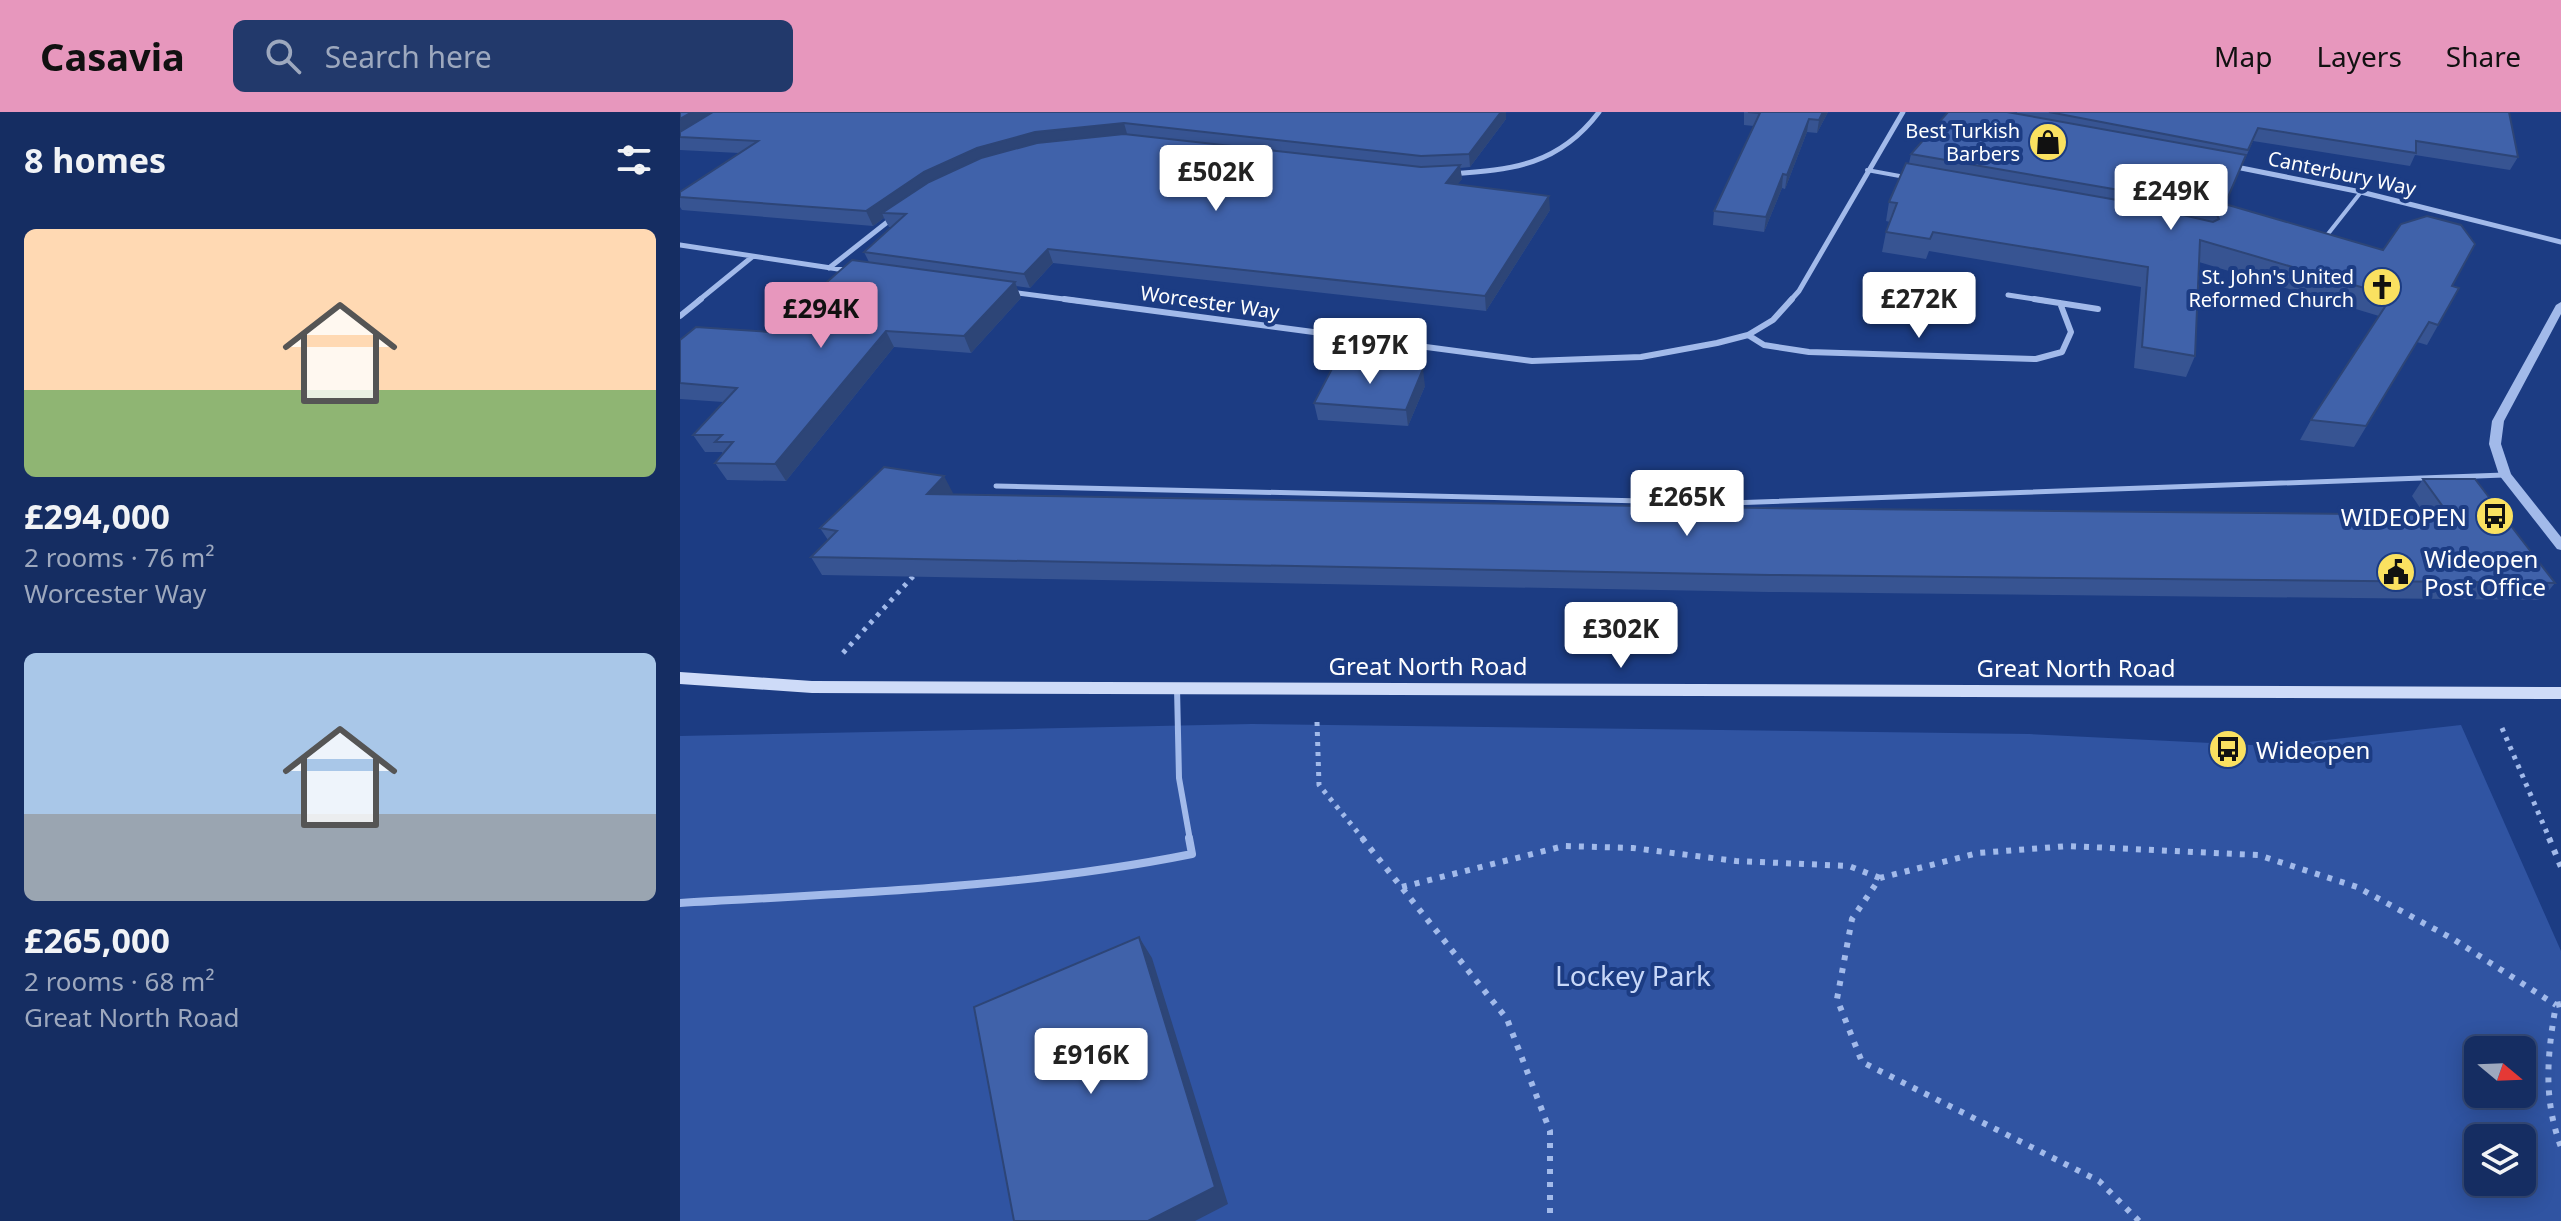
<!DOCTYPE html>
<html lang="en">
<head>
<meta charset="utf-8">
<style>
  :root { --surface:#152d62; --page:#22396b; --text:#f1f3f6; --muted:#9da8be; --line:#344977; --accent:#e797bd }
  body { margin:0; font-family:"Noto Sans",sans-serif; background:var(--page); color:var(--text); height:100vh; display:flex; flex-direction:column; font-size:30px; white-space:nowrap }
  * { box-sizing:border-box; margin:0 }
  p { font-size:26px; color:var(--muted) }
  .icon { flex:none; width:44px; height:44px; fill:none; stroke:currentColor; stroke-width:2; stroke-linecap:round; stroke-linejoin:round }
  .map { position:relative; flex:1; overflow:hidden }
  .drawer { display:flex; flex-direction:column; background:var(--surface); width:680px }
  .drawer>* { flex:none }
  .needle { width:52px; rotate:109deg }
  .tools { position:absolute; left:1784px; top:924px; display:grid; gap:16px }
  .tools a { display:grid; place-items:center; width:72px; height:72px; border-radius:12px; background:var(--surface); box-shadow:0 4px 20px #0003,0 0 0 2px var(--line); font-size:40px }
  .price { position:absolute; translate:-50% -68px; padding:0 18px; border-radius:8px; background:#fff; color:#222; font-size:26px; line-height:52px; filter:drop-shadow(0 2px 4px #0008) }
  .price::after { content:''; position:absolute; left:50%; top:48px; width:24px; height:18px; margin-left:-12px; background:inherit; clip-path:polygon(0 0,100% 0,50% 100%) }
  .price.on { background:var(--accent); color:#111 }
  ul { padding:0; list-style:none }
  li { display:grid; align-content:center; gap:16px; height:424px; padding:0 24px }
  li span { display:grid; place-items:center; height:248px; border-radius:12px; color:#555 }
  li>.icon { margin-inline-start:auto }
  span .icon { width:144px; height:144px; fill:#fffc; stroke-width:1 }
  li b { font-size:34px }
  h2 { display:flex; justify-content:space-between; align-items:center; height:96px; padding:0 24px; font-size:34px }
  header { display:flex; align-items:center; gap:48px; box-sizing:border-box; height:112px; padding:0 40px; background:var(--accent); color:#111 }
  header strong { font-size:38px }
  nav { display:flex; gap:44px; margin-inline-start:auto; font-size:28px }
  .search { width:560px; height:72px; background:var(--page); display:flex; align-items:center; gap:20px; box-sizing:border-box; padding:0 28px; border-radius:12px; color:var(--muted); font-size:30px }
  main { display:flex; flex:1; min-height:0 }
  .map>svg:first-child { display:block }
</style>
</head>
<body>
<header>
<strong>Casavia</strong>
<div class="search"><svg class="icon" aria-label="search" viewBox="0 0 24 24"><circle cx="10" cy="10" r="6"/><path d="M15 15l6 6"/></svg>Search here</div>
<nav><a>Map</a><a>Layers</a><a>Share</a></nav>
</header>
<main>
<section class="drawer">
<h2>8 homes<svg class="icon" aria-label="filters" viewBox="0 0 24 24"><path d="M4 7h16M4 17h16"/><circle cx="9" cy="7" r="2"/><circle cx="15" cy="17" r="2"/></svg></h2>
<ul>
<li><span style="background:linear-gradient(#ffd9b3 65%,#8fb573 0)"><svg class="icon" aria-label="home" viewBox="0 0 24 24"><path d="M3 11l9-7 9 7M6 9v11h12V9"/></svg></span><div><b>£294,000</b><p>2 rooms · 76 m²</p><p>Worcester Way</p></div></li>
<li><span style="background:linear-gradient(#a9c7e8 65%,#9aa5b1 0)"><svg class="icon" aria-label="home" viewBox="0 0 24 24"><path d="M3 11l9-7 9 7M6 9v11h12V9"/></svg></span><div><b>£265,000</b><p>2 rooms · 68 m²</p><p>Great North Road</p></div></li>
</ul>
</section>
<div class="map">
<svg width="1881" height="1109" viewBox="0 0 1881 1109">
  <rect width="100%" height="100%" fill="#1c3c83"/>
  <path fill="#3054a2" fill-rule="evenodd" d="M572,612L1349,622L1592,634L1781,613L1881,839V1109H0V624ZM1798,938H1842V982H1798ZM1798,1026H1842V1070H1798Z"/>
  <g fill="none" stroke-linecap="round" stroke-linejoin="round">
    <path stroke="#a2baea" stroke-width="5" stroke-dasharray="4 6" stroke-linecap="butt" d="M163,541L237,460
      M637,610L639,673L684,728
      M1822,616L1870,728"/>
    <path stroke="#a2baea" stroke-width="6" stroke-dasharray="5 8" stroke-linecap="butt" d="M682,726L827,907L870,1019V1109
      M1869,726L1881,755
      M722,775L884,734L953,736L1056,749L1169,754L1200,766
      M1881,892L1876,893C1867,943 1863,987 1881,1035
      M1459,1109L1419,1069L1182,950L1157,887L1172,807L1200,766L1298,741L1388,734L1578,743L1677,775L1773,827L1876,893"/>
    <path stroke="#a2baea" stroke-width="4" d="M1187,58L1225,65
      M1644,127L1681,80"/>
    <path stroke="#a2baea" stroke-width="5" d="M316,374L1050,391L1824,363"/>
    <path stroke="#a2baea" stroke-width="6" d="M497,576L499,666L510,728"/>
    <path stroke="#a2baea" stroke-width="8" d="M0,791C172,781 343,776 512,742L509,726"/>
    <path stroke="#a2baea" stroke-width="5" d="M1551,54L1681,80L1881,130
      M770,62C833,58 879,53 919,0
      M0,133L171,159
      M149,156L215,104
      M331,180L399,189
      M1328,183L1367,189
      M18,189L72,145
      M1110,189L1119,179L1223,0"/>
    <path stroke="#a2baea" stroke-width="6" d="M384,187L852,249L961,245L1037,231L1068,223L1093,208L1112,187
      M1354,187L1418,197
      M0,204L21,187
      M1068,223L1084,233L1129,240L1356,247L1382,240L1391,220L1380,191"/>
    <path fill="#a2baea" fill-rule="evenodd" d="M1881,190V202L1824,309L1821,332L1831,362L1881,425V438L1877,437L1819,363L1809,332L1812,309L1876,193Z"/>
    <path fill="#cedbf8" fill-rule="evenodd" d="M0,560L132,569L1881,575V587L132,581L0,572Z"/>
  </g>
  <path fill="#375492" d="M0,0H826V7L790,55L780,56L782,67L777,72L870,98L806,199L373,151L350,176L336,174L341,186L291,241L214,235L106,369L47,368L35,351L43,342L42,340H25L13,323L43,290L0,287V228L90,220L189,150L184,140L212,115H209L204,106L193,114L2,98L0,95V80L59,41L0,38Z
    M1064,0H1148L1137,21L1127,20L1105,77L1102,76L1084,120L1033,113L1034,99L1074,14L1064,13Z
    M1337,0H1829L1838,45L1830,58L1735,43L1730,54L1573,29L1545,92L1779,176L1747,233L1737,230L1674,335L1620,328L1631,308L1699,204L1519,150L1515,244L1506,265L1454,256L1461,175L1249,139L1246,147L1202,140L1206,120L1210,110L1206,109L1209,90L1229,51L1231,42L1337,2Z
    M745,274L728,314L638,308L634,291Z
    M1743,367L1875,471L1861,488L1088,480L142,463L131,445L148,428L140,416L273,381L272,382L1084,396L1745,403L1732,384Z"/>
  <path fill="#2d4577" d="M12,0H41L0,25V7Z
    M816,0H826V7L790,55L789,42Z
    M1143,0H1148L1137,21L1139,8Z
    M1129,7L1127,20L1105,77L1107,63Z
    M444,11L448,25L202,101L204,106L193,114L186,99L244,60L297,36L355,20Z
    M780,53L782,67L768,85L766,71Z
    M1103,62L1102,76L1084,120L1086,105Z
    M869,84L870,98L806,199L805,184Z
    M368,137L373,151L350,176L344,162Z
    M335,170L341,186L291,241L284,224Z
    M206,219L214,235L106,369L95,352Z
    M743,257L745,274L728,314L726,298Z
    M264,364L273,381L256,399L247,382Z
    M459,825L472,846L548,1092L515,1109H468Z"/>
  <path fill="#4062aa" stroke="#2d4577" stroke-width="2" d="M0,0H12L0,7Z
    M33,0H821L789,42L741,44L444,11L355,20L297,36L244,60L186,99L0,85V80L78,29L0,25V20Z
    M1068,0H1143L1139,8L1129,7L1107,63L1103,62L1086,105L1034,99L1080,1Z
    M1268,0H1327L1566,43L1545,92L1703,138L1721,112L1747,104L1781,113L1795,132L1772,174L1779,176L1758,213L1749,210L1686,314L1631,308L1712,184L1520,128L1515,244L1462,235L1468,155L1253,120L1250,127L1206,120L1217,91L1209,90L1226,51L1437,88L1533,110L1539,107L1536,101L1439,78L1231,42Z
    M1369,0H1829L1838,45L1736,29V41L1578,16L1568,38Z
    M444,22L741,55L780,53L766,71L869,84L805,184L368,137L344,162L184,140L226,102L202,101L249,70L301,46L357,31Z
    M172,148L335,170L284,224L206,219L95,352L35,351L53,330H35L42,323H13L57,276L0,271V228L16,215L90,220Z
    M655,251L743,257L726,298L634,291Z
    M204,355L264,364L247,382L1084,396L1769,403L1743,367H1795L1875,471L1090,463L131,445L157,419L140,416Z
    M459,825L535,1075L468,1109H334L294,895Z"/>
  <defs>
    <g id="shop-disc" transform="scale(2)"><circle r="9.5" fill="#fae160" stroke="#1c3c83"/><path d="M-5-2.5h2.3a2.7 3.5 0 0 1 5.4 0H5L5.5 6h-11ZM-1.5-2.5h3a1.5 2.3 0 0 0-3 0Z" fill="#111"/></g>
    <g id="church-disc" transform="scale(2)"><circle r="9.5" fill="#fae160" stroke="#1c3c83"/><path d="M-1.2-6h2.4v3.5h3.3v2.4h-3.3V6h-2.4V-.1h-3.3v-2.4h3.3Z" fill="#111"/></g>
    <g id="bus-disc" transform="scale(2)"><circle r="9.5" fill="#fae160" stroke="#1c3c83"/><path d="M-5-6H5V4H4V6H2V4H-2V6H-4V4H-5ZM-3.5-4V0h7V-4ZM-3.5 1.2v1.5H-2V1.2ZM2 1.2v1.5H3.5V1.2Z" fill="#111"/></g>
    <g id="civic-disc" transform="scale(2)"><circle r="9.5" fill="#fae160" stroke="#1c3c83"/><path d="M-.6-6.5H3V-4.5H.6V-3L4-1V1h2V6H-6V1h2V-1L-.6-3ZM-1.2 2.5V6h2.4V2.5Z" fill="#111"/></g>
  </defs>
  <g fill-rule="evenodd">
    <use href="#shop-disc" x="1368" y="30"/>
    <use href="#church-disc" x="1702" y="175"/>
    <use href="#bus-disc" x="1815" y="404"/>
    <use href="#civic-disc" x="1716" y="460"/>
    <use href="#bus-disc" x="1548" y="637"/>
  </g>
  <g text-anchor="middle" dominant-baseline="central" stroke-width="8" stroke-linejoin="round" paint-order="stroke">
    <g font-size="20" fill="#fff" stroke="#1c3c83" text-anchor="end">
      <text x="1340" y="18">Best Turkish<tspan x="1340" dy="23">Barbers</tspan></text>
      <text x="1674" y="164">St. John's United<tspan x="1674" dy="23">Reformed Church</tspan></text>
    </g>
    <g font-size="20" fill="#fff" stroke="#1c3c83">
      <text transform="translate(1662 61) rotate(12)">Canterbury Way</text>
      <text transform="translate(530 190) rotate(8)">Worcester Way</text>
    </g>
    <g font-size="24" fill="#fff" stroke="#1c3c83" text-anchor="start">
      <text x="1787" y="404" text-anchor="end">WIDEOPEN</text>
      <text x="1744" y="446">Wideopen<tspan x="1744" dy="28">Post Office</tspan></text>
      <text x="1576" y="637">Wideopen</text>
    </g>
    <g font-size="24" fill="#fff" stroke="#1c3c83">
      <text x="748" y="553">Great North Road</text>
      <text x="1396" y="555">Great North Road</text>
    </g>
    <g font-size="28" fill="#c7d7f8" stroke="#1c3c83">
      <text x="953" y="863">Lockey Park</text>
    </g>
  </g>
</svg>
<div class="tools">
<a><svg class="needle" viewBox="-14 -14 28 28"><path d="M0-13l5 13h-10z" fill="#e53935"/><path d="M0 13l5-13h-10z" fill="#9da8be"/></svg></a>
<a><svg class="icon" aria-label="layers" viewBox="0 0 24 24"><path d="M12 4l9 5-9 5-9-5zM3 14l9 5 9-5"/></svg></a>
</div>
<b class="price" style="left:536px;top:101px">£502K</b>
<b class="price" style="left:1491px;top:120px">£249K</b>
<b class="price" style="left:1239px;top:228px">£272K</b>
<b class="price on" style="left:141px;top:238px">£294K</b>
<b class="price" style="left:690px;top:274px">£197K</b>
<b class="price" style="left:1007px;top:426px">£265K</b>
<b class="price" style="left:941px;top:558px">£302K</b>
<b class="price" style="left:411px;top:984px">£916K</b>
</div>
</main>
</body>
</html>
